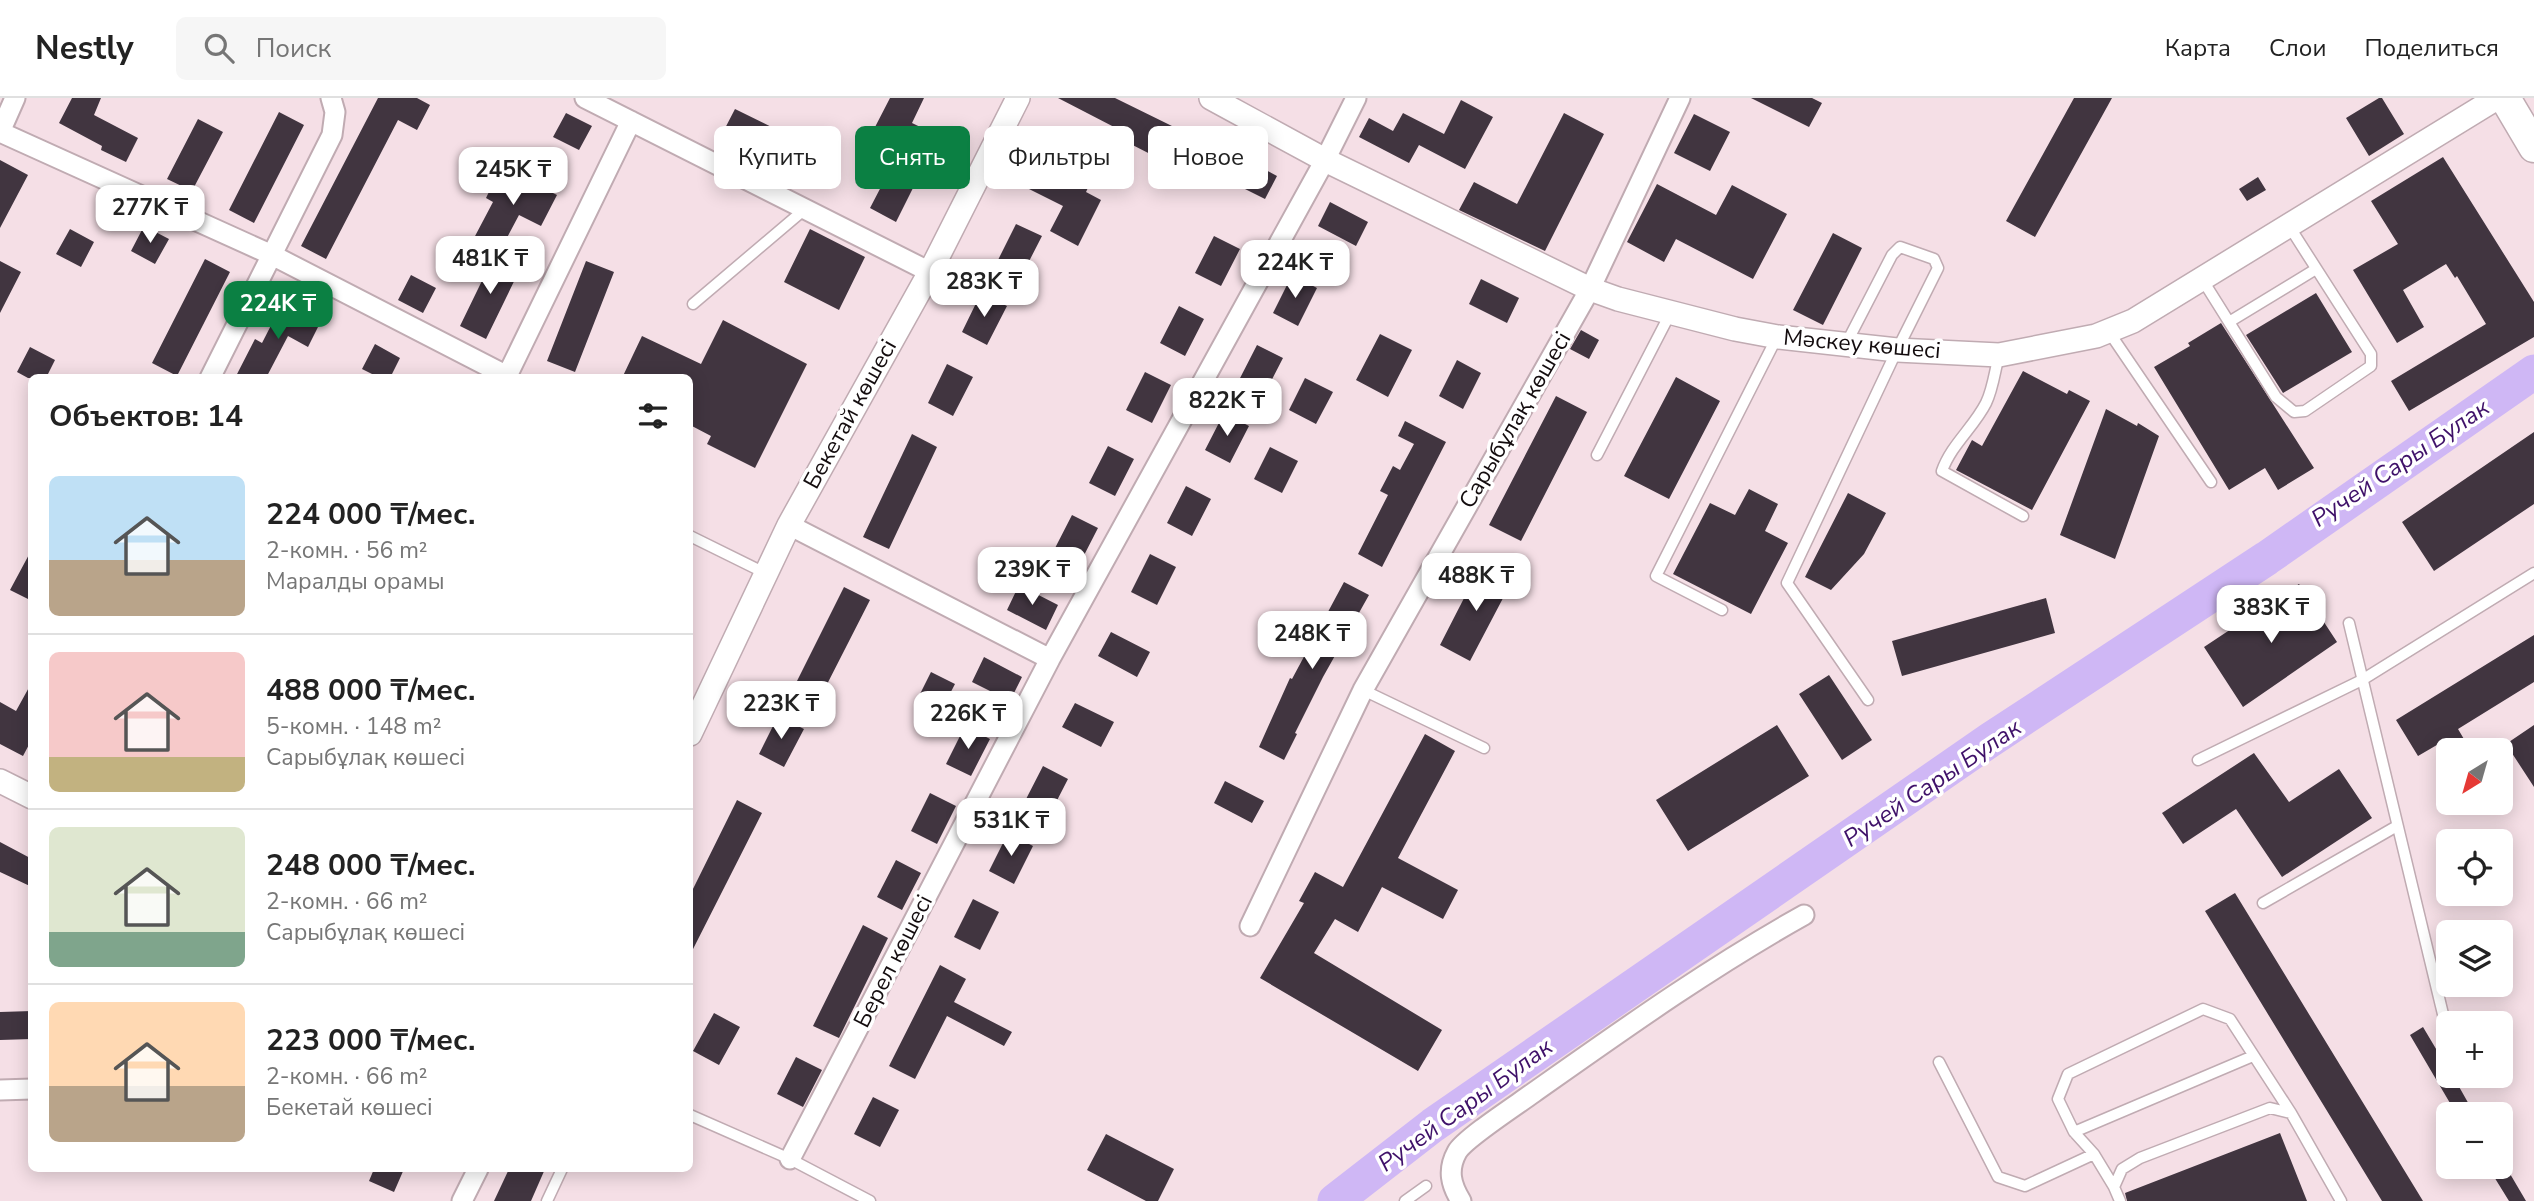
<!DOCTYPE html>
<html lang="ru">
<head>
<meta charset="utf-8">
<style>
  :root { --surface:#fff; --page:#f6f6f6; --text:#222; --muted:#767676; --line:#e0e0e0; --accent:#0b8043 }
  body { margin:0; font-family:"Nunito Sans",sans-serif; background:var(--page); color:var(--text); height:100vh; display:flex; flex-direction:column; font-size:26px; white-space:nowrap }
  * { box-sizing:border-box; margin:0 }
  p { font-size:23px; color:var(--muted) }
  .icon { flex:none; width:38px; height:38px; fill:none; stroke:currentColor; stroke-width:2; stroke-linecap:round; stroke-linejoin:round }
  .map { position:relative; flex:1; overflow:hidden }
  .drawer { position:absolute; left:28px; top:276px; width:665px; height:798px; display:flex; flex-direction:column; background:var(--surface); border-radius:10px; box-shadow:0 4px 18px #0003 }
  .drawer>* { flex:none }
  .banner { position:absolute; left:714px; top:28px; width:665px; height:63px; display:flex; gap:14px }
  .needle { width:46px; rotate:217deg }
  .buttons { position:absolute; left:2436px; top:640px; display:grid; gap:14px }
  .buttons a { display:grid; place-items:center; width:77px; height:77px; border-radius:10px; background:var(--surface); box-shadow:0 4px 18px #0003; font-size:35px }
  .price { position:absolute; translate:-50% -60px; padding:0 16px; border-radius:14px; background:#fff; color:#222; font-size:23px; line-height:46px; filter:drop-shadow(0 2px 4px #0008) }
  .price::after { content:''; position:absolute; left:50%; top:42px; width:21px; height:16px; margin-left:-10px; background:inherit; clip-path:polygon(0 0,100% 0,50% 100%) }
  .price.active { background:var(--accent); color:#fff }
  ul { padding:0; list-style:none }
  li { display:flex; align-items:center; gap:21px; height:175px; padding:0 21px }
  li+li { border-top:2px solid var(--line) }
  li span { display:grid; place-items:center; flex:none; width:196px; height:140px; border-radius:10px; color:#555 }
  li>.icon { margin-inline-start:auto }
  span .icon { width:84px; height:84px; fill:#fffc; stroke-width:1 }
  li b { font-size:30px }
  h2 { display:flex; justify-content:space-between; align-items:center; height:84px; padding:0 21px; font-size:30px }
  .pill { padding:0 24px; border-radius:10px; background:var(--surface); box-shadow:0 4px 18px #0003; font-size:24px; line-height:63px }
  .pill.active { background:var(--accent); color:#fff }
  header { display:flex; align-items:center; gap:42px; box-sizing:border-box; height:98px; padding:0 35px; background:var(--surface); border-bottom:2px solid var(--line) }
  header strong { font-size:33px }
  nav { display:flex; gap:38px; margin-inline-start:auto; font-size:24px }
  .search { width:490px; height:63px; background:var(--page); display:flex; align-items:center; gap:18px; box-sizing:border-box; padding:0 24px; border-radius:10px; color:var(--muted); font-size:26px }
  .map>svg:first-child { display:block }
</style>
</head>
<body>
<header>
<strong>Nestly</strong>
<div class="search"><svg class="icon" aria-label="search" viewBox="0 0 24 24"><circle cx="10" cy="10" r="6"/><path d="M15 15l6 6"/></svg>Поиск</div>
<nav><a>Карта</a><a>Слои</a><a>Поделиться</a></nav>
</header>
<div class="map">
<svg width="2534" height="1103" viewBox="0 0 2534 1103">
  <rect width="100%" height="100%" fill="#f5dfe6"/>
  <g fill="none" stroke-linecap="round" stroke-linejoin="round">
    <path stroke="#cfb7f5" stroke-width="35" d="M1335,1103L1433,1027L1990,642L2267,460L2534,274"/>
  </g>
  <path fill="#413540" d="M72,0H101L94,17L138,40L126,64L101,52L102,48L59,25Z
    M378,0H417L430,7L417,32L398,22L326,161L301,148Z
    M890,0H924L912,25L939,38L896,124L870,110L894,64L888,62L898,42L874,31Z
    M1058,0H1115L1174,29L1158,60L1113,37L1116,30Z
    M1751,0H1812L1822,5L1809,29Z
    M2074,0H2112L2035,139L2006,123Z
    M2379,0H2382L2404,36L2369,58L2346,20Z
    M1461,2L1493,19L1465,71L1419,47L1409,65L1359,39L1369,20L1393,33L1403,15L1444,36Z
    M735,11L836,61L822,88L721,38Z
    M279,14L304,27L254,125L229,112Z
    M566,15L592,28L579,52L553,39Z
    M1564,15L1604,36L1545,153L1459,112L1474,84L1517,106Z
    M1694,16L1730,34L1710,73L1674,55Z
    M198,21L223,34L192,93L167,81Z
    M1057,56L1095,75L1086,94L1101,102L1078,148L1050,133L1063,108L1023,88L1033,68L1048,76Z
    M1239,58L1277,78L1265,101L1227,82Z
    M2443,59L2534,204V239L2409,313L2391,283L2486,226L2457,178L2455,180L2446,166L2403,192L2424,229L2397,245L2353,172L2398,146L2371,103Z
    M0,62L28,77L0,130Z
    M501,69L557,97L541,128L519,117L500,153L474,140L493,104L486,100Z
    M2258,79L2266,92L2247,103L2239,91Z
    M1657,86L1716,117L1732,87L1787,116L1753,181L1676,141L1664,164L1627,144Z
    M1330,104L1368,124L1356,148L1318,128Z
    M1016,126L1042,138L1022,177L997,164Z
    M144,128L169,141L155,166L131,153Z
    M70,131L94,144L81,169L56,156Z
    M810,131L865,159L839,212L784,184Z
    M1833,135L1862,150L1823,227L1793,212Z
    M1214,138L1240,151L1221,188L1195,175Z
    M495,156L521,169L486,241L460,228Z
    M205,161L230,174L177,278L152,265Z
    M0,163L21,174L0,215Z
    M586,163L614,174L575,274L547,263Z
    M411,177L436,190L423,215L398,202Z
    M1292,177L1317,190L1298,228L1273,215Z
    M1481,181L1519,200L1507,225L1469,206Z
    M981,195L1007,208L987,247L962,234Z
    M2316,195L2352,254L2283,295L2246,237Z
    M283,204L321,223L308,249L288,238L266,280H235L255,241L262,245Z
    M1179,208L1204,221L1185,258L1160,245Z
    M723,222L807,266L755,370L707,346L711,338L690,327V280H622L642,238L701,266Z
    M2221,225L2314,370L2278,392L2265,370L2229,392L2154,269L2190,248L2188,245Z
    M1581,232L1599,242L1589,261L1570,251Z
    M1380,236L1412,252L1388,299L1356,282Z
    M375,246L400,260L390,280H380L362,271Z
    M1257,247L1283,260L1264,297L1238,284Z
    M30,249L55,262L46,280H28L17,274Z
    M1457,262L1481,275L1463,311L1439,298Z
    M947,266L973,279L953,318L928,305Z
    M2023,273L2067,296L2069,292L2090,303L2032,412L1956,372L1972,342L1982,348Z
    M1145,274L1171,287L1152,325L1126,312Z
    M1676,279L1720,303L1669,401L1624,378Z
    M1305,280L1333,294L1316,326L1289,312Z
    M1556,298L1587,314L1521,443L1489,427Z
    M2106,311L2137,328L2138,325L2159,338L2115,461L2060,437Z
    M1224,315L1249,328L1230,365L1205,352Z
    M1405,323L1446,344L1382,469L1358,456L1388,397L1380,393L1393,368L1400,372L1414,346L1398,338Z
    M2534,334V406L2434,473L2402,424Z
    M912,336L937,349L889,451L863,439Z
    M1108,348L1134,361L1115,398L1089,385Z
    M1270,349L1298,363L1282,395L1254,381Z
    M1186,388L1211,401L1192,438L1167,425Z
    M1749,391L1778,406L1765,433L1788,445L1751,516L1673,476L1710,405L1735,417Z
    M1848,395L1886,415L1864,456L1831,492L1805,479Z
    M1072,417L1098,430L1079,467L1053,454Z
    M32,451V503L10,492Z
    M1150,456L1176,469L1157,507L1131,494Z
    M1481,467L1512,483L1470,563L1440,547Z
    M1344,484L1369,497L1323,579L1295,635L1297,636L1284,662L1259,649L1290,580L1292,581Z
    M2299,486L2337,544L2243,609L2204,549Z
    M1019,487L1058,507L1046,532L1007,512Z
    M844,489L870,502L820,600L795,587Z
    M2046,500L2055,535L1902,578L1892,543Z
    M1111,534L1150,554L1137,579L1098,558Z
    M2534,537V584L2458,631L2471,653H2447L2442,644L2418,658L2396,622Z
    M984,559L1022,579L1010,603L972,584Z
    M931,574L955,586L942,611L919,598Z
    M1829,577L1872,642L1842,662L1799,596Z
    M32,584V641L23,658L0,646V604L16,613Z
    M1075,605L1114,624L1101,649L1062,629Z
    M778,618L804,631L784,669L759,656Z
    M1777,627L1809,678L1688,753L1656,702Z
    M2534,627V689L2506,646Z
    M965,628L990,641L971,678L946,666Z
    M1425,636L1455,653L1398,760L1458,792L1443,821L1382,789L1358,834L1335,821L1314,855L1442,932L1418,973L1260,880L1304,805L1299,803L1315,774L1343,789Z
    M2254,655L2289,704L2339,671L2372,720L2282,779L2236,711L2183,746L2162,715Z
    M1043,668L1068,681L1049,718L1024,705Z
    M1225,683L1264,703L1252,725L1214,705Z
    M930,695L956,708L937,746L911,733Z
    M737,702L762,715L690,857V797Z
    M1008,735L1033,748L1014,786L989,773Z
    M0,744L32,761V789L0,774Z
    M896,762L921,775L902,812L877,799Z
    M2235,795L2423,1103H2382L2205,813Z
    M973,801L999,814L980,852L954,839Z
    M863,827L888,840L839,940L813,928Z
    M940,867L966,881L954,904L1012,934L1004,948L947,918L915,981L889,968Z
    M32,913V941L0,942V914Z
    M714,915L740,929L719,967L693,953Z
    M2423,929L2448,971V978H2453L2475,1017H2457L2410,937Z
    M796,959L822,972L803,1009L777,996Z
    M873,999L899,1012L880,1049L854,1036Z
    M2280,1035L2307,1103H2127L2125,1095Z
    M1106,1036L1174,1071L1158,1103H1146L1087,1072Z
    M2488,1069H2506L2526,1103H2509Z
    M374,1071H404L394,1094L369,1083Z
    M509,1071H545L531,1103H494Z"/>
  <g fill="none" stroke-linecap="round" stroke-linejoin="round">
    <g stroke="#c0abb2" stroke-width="13">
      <path id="service" d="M2202,181L2276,299L2294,314L2305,313L2371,268V256L2289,128
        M693,206L805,111
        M2229,224L2316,171
        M2109,234L2211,384
        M1846,246L1892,157L1900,149L1934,161L1938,170L1897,252L1787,485L1868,602
        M1999,257C1995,272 1993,291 1986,305C1974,329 1951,347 1942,373L2023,418
        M1597,357L1671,214
        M690,438L765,475
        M1722,512L1656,478L1777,239
        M2349,525L2448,937
        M1363,592L1484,650
        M2198,662L2362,582L2534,475
        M2263,805L2397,728
        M1939,964L1998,1079L2025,1088L2094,1056
        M690,1017L790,1061L870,1103
        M2074,1034L2253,958
        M2114,1089L2094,1056L2074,1034L2058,1001L2068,976L2203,911L2230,921L2291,1015
        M547,1103L562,1071
        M1405,1103L1426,1088
        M2120,1103L2114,1089L2122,1071L2140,1060L2270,1010L2291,1015L2341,1103"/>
    </g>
    <g stroke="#c0abb2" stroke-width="23">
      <path id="minor" d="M585,0L930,174
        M0,34L272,157L507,278
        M0,34L15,0
        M210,280L332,37L335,14L331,0
        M506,280L631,23
        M789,427L1050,561
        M1250,828L1363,592L1590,191L1680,0
        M0,992L32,991
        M790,1061L1050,561L1325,62L1356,0
        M462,1103L478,1071
        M1461,1103C1451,1087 1447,1072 1457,1054C1464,1041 1518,1006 1533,995C1621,933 1709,870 1804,817"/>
    </g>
    <g stroke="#c0abb2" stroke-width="26">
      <path id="tertiary" d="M1211,0L1325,62L1590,191L1618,201L1735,231L1778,239L1897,252L1999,257L2096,238L2133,223L2497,0
        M690,636L789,427L930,174L1018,0
        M0,683L32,699"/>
    </g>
    <g stroke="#c0abb2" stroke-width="33">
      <path id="primary" d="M2505,0L2534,49"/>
    </g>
    <use href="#service" stroke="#fff" stroke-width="10"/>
    <use href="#minor" stroke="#fff" stroke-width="19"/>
    <use href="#tertiary" stroke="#fff" stroke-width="23"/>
    <use href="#primary" stroke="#fff" stroke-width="30"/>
  </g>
  <g text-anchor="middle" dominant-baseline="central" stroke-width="7" stroke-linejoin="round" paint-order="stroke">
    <g font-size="23" fill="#130c0e" stroke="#fff">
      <text transform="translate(1862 246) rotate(5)">Мәскеу көшесі</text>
      <text transform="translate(850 316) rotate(-61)">Бекетай көшесі</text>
      <text transform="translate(1515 322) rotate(-60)">Сарыбұлақ көшесі</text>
      <text transform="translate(893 863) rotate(-63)">Берел көшесі</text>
    </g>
    <g font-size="24" font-style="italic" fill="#3f1169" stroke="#fff">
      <text transform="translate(2400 365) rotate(-34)">Ручей Сары Булак</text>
      <text transform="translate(1932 685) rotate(-34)">Ручей Сары Булак</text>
      <text transform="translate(1465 1007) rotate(-36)">Ручей Сары Булак</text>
    </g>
  </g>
</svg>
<div class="buttons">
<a><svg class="needle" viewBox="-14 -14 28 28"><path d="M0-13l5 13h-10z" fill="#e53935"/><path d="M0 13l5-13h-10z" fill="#767676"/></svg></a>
<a><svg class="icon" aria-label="locate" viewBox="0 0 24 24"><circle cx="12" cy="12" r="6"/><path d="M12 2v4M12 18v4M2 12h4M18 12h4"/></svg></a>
<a><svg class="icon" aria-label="layers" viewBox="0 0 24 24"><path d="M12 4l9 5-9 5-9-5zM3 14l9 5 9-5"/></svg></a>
<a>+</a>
<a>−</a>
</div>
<b class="price" style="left:513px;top:109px">245K ₸</b>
<b class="price" style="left:150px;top:147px">277K ₸</b>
<b class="price" style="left:490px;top:198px">481K ₸</b>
<b class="price" style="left:1295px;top:202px">224K ₸</b>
<b class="price" style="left:984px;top:221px">283K ₸</b>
<b class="price active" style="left:278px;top:243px">224K ₸</b>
<b class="price" style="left:1227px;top:340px">822K ₸</b>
<b class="price" style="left:1032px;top:509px">239K ₸</b>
<b class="price" style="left:1476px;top:515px">488K ₸</b>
<b class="price" style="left:2271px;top:547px">383K ₸</b>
<b class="price" style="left:1312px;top:573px">248K ₸</b>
<b class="price" style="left:781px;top:643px">223K ₸</b>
<b class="price" style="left:968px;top:653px">226K ₸</b>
<b class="price" style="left:1011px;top:760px">531K ₸</b>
<div class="banner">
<a class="pill">Купить</a>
<a class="pill active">Снять</a>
<a class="pill">Фильтры</a>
<a class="pill">Новое</a>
</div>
<section class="drawer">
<h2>Объектов: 14<svg class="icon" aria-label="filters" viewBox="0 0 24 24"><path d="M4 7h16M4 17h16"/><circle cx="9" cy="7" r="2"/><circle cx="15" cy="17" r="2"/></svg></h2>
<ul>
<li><span style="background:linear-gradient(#bfe0f5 60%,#b9a48a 0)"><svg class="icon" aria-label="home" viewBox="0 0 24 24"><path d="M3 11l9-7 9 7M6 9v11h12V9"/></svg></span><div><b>224 000 ₸/мес.</b><p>2-комн. · 56 m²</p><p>Маралды орамы</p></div></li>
<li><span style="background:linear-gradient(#f6c9c9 75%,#c2b280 0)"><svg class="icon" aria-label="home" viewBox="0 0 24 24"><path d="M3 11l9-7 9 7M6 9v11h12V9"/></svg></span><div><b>488 000 ₸/мес.</b><p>5-комн. · 148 m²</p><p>Сарыбұлақ көшесі</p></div></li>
<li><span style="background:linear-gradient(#dfe7d0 75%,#7fa58c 0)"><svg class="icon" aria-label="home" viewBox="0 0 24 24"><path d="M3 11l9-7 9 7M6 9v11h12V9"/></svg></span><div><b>248 000 ₸/мес.</b><p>2-комн. · 66 m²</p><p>Сарыбұлақ көшесі</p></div></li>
<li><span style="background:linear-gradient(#ffd9b3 60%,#b9a48a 0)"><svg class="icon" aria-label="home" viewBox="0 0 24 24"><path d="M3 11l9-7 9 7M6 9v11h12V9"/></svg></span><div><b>223 000 ₸/мес.</b><p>2-комн. · 66 m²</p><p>Бекетай көшесі</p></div></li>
</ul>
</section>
</div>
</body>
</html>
